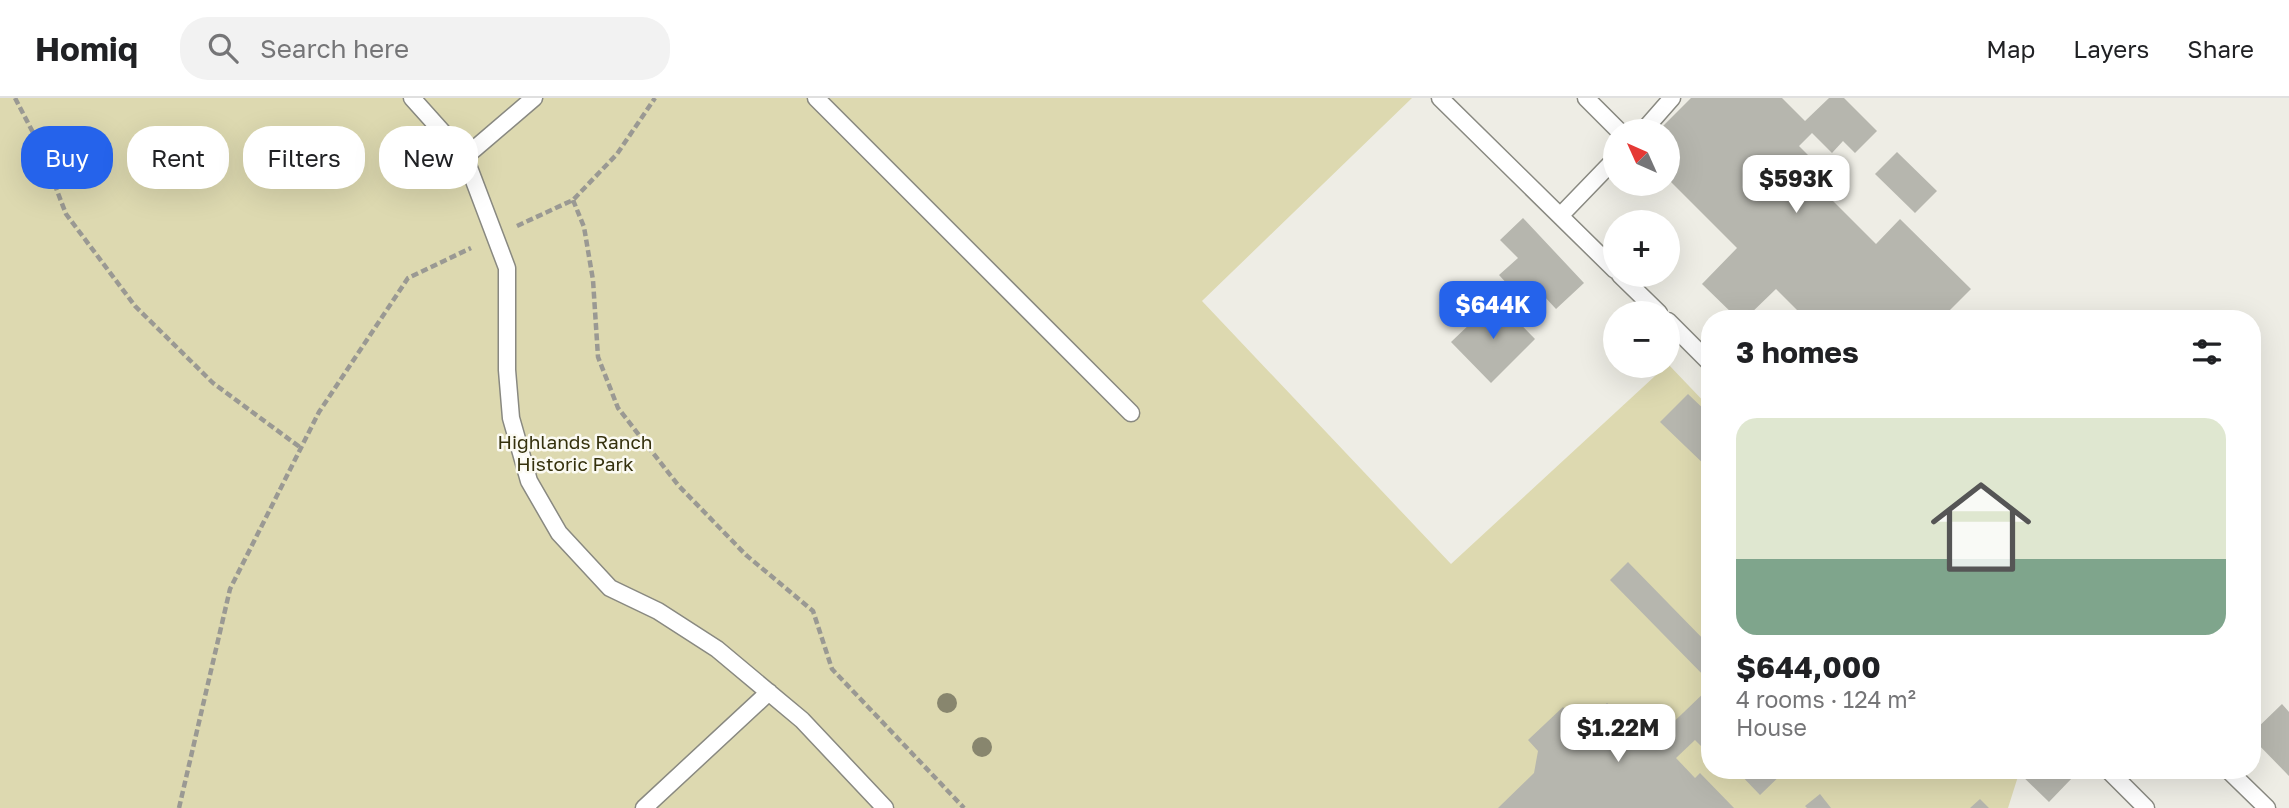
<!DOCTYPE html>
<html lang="en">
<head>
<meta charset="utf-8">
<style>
  :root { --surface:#fff; --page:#f2f2f2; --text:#202124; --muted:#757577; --line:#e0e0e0; --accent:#2563eb }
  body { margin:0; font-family:"Golos Text",sans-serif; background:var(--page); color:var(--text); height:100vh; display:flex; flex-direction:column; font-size:26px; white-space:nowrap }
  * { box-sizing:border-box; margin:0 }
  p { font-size:23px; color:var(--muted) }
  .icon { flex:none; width:38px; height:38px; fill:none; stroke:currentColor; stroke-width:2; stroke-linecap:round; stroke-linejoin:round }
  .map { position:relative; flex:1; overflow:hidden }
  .sheet { position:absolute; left:1701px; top:212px; width:560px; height:469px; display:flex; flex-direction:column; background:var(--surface); border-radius:28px; box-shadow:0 7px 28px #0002 }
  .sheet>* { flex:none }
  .top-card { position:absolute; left:21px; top:28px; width:665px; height:63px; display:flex; gap:14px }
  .needle { width:46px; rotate:315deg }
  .controls { position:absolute; left:1603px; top:21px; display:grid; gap:14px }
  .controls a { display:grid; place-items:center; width:77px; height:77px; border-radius:50%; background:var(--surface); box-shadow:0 7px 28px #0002; font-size:35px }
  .price { position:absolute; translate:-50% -60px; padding:0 16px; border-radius:14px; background:#fff; color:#222; font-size:23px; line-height:46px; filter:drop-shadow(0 2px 4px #0008) }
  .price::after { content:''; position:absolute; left:50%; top:42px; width:21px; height:16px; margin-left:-10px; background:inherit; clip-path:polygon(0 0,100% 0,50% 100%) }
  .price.active { background:var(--accent); color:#fff }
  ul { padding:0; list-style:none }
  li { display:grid; align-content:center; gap:14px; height:371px; padding:0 35px }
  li+li { border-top:2px solid var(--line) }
  li span { display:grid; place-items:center; height:217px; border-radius:21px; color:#555 }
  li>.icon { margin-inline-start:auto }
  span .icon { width:126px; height:126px; fill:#fffc; stroke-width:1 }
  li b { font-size:30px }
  h2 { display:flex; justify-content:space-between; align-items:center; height:84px; padding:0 35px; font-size:30px }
  .tag { padding:0 24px; border-radius:28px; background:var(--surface); box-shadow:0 7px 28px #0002; font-size:24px; line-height:63px }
  .tag.active { background:var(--accent); color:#fff }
  header { display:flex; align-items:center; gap:42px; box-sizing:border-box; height:98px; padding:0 35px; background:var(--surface); border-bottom:2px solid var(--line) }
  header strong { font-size:33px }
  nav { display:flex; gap:38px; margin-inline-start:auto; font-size:24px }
  .search { width:490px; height:63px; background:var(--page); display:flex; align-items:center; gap:18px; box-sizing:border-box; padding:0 24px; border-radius:28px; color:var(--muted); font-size:26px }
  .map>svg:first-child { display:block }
</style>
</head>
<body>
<header>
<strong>Homiq</strong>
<div class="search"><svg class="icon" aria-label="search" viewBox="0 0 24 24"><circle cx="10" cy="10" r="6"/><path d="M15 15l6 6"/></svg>Search here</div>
<nav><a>Map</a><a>Layers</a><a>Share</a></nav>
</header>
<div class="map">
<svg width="2289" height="710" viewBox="0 0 2289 710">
  <rect width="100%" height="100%" fill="#eeede5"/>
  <path fill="#ddd9b0" d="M0,0H1412L1202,203L1451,466L1668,266L1710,310V672H2020L2008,710H0Z"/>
  <path fill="#b6b6ae" d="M1691,0H1782L1805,23L1829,0H1844L1877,33L1855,55L1843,43L1832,55L1812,35L1799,48L1824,73L1814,84L1876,146L1900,121L1971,191L1942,220H1805L1776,191L1746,220H1737L1702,186L1737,150L1668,81V33H1658Z
    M1897,54L1937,93L1915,115L1875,76Z
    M1523,120L1584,185L1556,211L1543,197L1529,210L1499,177L1518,160L1500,142Z
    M1496,201L1535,241L1491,285L1451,244Z
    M1688,296L1710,317V372L1660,324Z
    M1628,464L1710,548V584L1610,482Z
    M1710,589V657L1695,642L1676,660L1695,680L1700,675L1734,710H1498L1534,675L1538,653L1528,642L1563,609L1579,626L1581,623L1586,627L1607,605L1626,624L1635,615L1658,639Z
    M2282,606L2289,614V678L2252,640V635Z
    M1736,672H1786L1760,697Z
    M2016,672H2066L2073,679L2049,704Z
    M1820,696L1831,710H1807L1805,708Z
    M1980,701L1989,710H1970Z"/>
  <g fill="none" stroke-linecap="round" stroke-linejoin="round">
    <g stroke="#898981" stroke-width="19">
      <path id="lane" d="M412,0L465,59L534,0
        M816,0L1131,315
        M1440,0L1615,172
        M1586,0L1619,33
        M1643,33L1672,0
        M465,59L507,170V272L511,320L529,383L559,435L610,490L658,513L717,551L802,622L885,710
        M1560,118L1615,61
        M1620,177L1659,215
        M1668,223L1710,265
        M2108,672L2146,710
        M2228,672L2267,710
        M644,710L769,594"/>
    </g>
    <path stroke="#9a9993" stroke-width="4.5" stroke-dasharray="7 3.5" stroke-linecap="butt" d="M15,0L39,46L66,116L135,208L213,285L301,350
      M573,102L584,129L593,182L598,259L618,310L678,387L746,457L813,513L832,571L964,710
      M517,128L573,102L617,56L655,0
      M179,710L230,491L319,314L408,180L471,150"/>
    <use href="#lane" stroke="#fff" stroke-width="16"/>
  </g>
  <g fill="#88866e">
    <circle cx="947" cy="605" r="10"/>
    <circle cx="982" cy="649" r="10"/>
  </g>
  <g text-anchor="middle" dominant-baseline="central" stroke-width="5" stroke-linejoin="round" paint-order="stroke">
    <g font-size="19" fill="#35310d" stroke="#fbfaf2">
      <text x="575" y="343">Highlands Ranch<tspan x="575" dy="22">Historic Park</tspan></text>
    </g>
  </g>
</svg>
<div class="controls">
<a><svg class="needle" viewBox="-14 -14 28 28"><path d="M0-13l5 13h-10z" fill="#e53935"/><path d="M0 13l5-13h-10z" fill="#757577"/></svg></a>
<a>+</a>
<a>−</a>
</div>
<b class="price" style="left:1796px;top:117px">$593K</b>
<b class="price active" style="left:1493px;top:243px">$644K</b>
<b class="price" style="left:1618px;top:666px">$1.22M</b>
<div class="top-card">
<a class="tag active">Buy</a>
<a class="tag">Rent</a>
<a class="tag">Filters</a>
<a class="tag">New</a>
</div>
<section class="sheet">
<h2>3 homes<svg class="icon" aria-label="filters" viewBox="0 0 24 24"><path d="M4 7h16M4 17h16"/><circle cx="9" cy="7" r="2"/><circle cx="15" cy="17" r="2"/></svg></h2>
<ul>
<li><span style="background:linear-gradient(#dfe7d0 65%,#7fa58c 0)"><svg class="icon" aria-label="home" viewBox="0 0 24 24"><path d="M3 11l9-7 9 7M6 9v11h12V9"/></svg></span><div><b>$644,000</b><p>4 rooms · 124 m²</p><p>House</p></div></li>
</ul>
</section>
</div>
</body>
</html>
